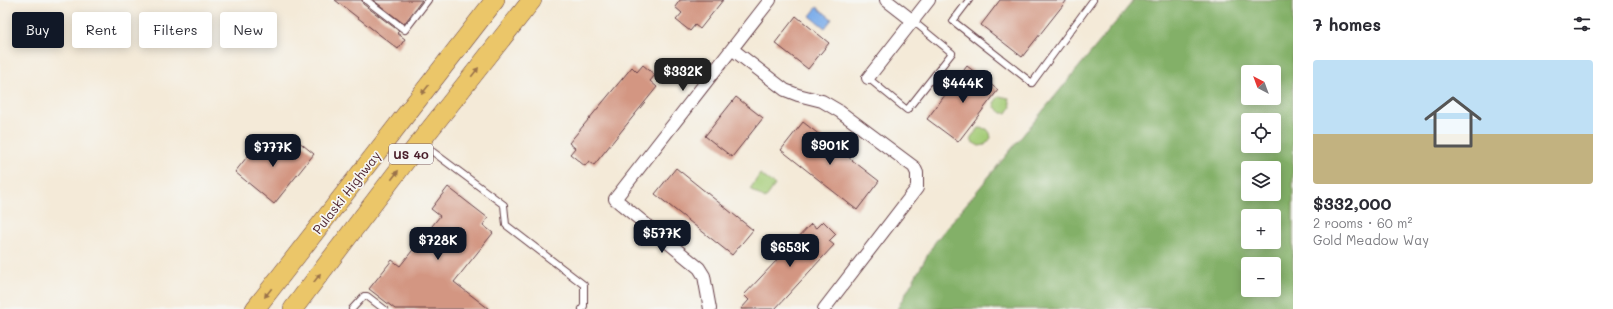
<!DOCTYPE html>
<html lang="en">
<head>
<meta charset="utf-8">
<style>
  :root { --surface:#fff; --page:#f2f2f3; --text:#2b2b33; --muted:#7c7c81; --line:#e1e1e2; --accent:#111827 }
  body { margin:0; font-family:Mali,sans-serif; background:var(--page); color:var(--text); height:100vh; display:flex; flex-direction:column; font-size:15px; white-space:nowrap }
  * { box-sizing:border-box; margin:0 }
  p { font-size:13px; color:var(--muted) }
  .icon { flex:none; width:22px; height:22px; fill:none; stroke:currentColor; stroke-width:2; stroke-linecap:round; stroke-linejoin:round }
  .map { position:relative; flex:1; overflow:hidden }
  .sheet { display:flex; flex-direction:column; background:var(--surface); width:320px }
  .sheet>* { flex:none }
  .guide { position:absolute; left:12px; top:12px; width:380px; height:36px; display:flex; gap:8px }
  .needle { width:26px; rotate:319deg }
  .tools { position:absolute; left:1241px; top:65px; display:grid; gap:8px }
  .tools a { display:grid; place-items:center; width:40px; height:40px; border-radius:4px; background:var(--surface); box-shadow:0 2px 10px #0003; font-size:20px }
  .price { position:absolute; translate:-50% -34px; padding:0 9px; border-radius:8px; background:var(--accent); color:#fff; font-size:13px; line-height:26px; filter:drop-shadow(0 1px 2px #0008) }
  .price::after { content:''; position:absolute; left:50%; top:24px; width:12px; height:9px; margin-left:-6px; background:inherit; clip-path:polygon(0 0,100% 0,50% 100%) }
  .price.on { background:#222; color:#fff }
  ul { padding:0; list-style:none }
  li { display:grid; align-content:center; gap:8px; height:212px; padding:0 20px }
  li+li { border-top:1px solid var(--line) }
  li span { display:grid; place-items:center; height:124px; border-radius:4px; color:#555 }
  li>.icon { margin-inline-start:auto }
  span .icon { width:72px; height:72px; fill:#fffc; stroke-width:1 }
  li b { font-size:17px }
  h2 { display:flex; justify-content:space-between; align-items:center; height:48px; padding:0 20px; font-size:17px }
  .chip { padding:0 14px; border-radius:4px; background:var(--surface); box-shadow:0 2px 10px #0003; font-size:14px; line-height:36px }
  .chip.on { background:var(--accent); color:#fff }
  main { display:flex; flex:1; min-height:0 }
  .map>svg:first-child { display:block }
</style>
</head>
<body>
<main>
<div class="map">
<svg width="1293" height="309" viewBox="0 0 1293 309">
  <rect width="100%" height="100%" fill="#f6f6f2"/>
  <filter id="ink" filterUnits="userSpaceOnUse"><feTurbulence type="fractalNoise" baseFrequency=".025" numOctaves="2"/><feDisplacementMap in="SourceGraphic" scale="8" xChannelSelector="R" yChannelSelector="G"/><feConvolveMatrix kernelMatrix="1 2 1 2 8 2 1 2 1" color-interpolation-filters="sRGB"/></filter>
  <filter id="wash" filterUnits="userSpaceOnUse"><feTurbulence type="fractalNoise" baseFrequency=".012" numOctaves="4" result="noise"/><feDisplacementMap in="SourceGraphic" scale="16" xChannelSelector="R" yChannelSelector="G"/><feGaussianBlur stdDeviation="0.9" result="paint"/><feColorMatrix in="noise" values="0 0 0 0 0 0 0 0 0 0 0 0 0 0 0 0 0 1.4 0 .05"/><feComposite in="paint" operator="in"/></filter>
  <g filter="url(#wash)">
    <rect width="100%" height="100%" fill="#f4ead8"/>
    <path fill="#a4cc77" stroke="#777651" d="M999,96L1009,98L1011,107L1007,113H1002L995,107L994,103Z
      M979,128L987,129L990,133L991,138L985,145L979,146L972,142L971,137Z
      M760,174L775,185L765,199L750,189Z"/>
    <path fill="#83b068" stroke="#66684a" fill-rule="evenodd" d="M1134,0H1293V309H897L935,242ZM1248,72H1274V98H1248ZM1248,120H1274V146H1248ZM1248,168H1274V194H1248ZM1248,216H1274V242H1248ZM1248,264H1274V290H1248Z"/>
    <path fill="#7fafea" stroke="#64678a" d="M817,7L832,19L825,28L810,16Z"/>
    <g id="blocks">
      <path fill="#d39682" d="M335,0H362L363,4L399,31L397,33L405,39L398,49Z
        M373,0H422L404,24Z
        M680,0H723L700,29L695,25L690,31L676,20L682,13L675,7Z
        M1000,0H1067L1022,57L981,25Z
        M796,16L829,43L808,69L775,43Z
        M643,65L655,75L650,81L657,87L594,165L589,161L585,166L570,154L575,148L569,143L632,67L637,72Z
        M967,66L998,90L958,142L927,119Z
        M736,97L763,118L732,157L705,136Z
        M803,122L879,181L857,210L781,150Z
        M262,138L286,156L298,141L314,154L274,204L235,172Z
        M676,168L753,230L732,255L655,194Z
        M448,187L488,218L483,225L493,233L454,282L489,309H395L369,289L392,260L400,266L440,216L431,209Z
        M823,221L836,234L829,241L834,245L775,309H741L749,300L744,295L811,224L816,228Z"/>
    </g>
  </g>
  <g filter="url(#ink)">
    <use href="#blocks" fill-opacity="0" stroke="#643d45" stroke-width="1"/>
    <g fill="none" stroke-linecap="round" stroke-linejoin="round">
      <g stroke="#643d45" stroke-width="8">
        <path id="service" d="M366,0L405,30L428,0
          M969,0L953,21L1032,83L1093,0
          M868,78L907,110L952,53L913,21
          M421,143L504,205L506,225L584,285V306L582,309
          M352,309L364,296H367L384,309"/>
      </g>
      <g stroke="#643d45" stroke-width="14">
        <path id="minor" d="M886,0L913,21
          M732,49L785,90L798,95L822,101L839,111L914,167L917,173V188L824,309
          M868,78L929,0
          M710,309L704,276L699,268L615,199L770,0"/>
      </g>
      <g stroke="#643d45" stroke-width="20">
        <path id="trunk" d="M255,309L495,0
          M293,309L420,142L532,0"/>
      </g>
      <use href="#service" stroke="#fff" stroke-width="6"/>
      <use href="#minor" stroke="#fff" stroke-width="12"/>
      <use href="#trunk" stroke="#ebc669" stroke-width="19"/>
    </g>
    <defs><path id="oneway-solid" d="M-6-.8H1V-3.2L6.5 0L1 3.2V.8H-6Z"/></defs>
    <g fill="#9a724a">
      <use href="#oneway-solid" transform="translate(475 72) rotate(-52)"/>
      <use href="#oneway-solid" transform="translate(425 90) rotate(128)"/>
      <use href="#oneway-solid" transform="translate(395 175) rotate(-53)"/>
      <use href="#oneway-solid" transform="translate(317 278) rotate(-53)"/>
      <use href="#oneway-solid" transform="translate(268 293) rotate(128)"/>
    </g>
  </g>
  <g text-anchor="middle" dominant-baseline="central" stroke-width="3.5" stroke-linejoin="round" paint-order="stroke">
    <rect fill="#f6f6f2" stroke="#7e6067" stroke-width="1" x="389" y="144" width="44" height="20" rx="3"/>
    <g font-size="12" font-weight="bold" fill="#4a1f2b">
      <text x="411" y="154">US 40</text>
    </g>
    <g font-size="13" fill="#4a1f2b" stroke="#f6f6f2">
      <text transform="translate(346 192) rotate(-52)">Pulaski Highway</text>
    </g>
  </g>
</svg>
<div class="tools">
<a><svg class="needle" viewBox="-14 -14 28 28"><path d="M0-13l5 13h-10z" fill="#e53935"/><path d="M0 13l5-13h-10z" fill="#7c7c81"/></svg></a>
<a><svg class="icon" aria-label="locate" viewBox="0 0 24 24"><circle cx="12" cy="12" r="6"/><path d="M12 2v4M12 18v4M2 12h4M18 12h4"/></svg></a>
<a><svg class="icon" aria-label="layers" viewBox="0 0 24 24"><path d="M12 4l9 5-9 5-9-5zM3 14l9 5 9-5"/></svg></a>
<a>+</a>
<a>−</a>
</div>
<b class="price on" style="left:683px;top:92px">$332K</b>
<b class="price" style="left:963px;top:104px">$444K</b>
<b class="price" style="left:830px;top:166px">$901K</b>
<b class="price" style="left:273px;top:168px">$777K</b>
<b class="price" style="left:662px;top:254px">$577K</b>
<b class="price" style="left:438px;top:261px">$728K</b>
<b class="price" style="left:790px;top:268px">$653K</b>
<div class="guide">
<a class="chip on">Buy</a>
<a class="chip">Rent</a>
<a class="chip">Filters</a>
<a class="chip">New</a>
</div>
</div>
<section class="sheet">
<h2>7 homes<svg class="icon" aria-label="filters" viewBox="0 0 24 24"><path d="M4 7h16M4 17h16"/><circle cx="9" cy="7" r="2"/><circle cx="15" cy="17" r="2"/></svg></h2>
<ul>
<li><span style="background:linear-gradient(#bfe0f5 60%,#c2b280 0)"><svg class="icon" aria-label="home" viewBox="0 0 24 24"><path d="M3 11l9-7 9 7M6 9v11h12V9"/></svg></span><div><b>$332,000</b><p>2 rooms · 60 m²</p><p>Gold Meadow Way</p></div></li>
</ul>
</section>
</main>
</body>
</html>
